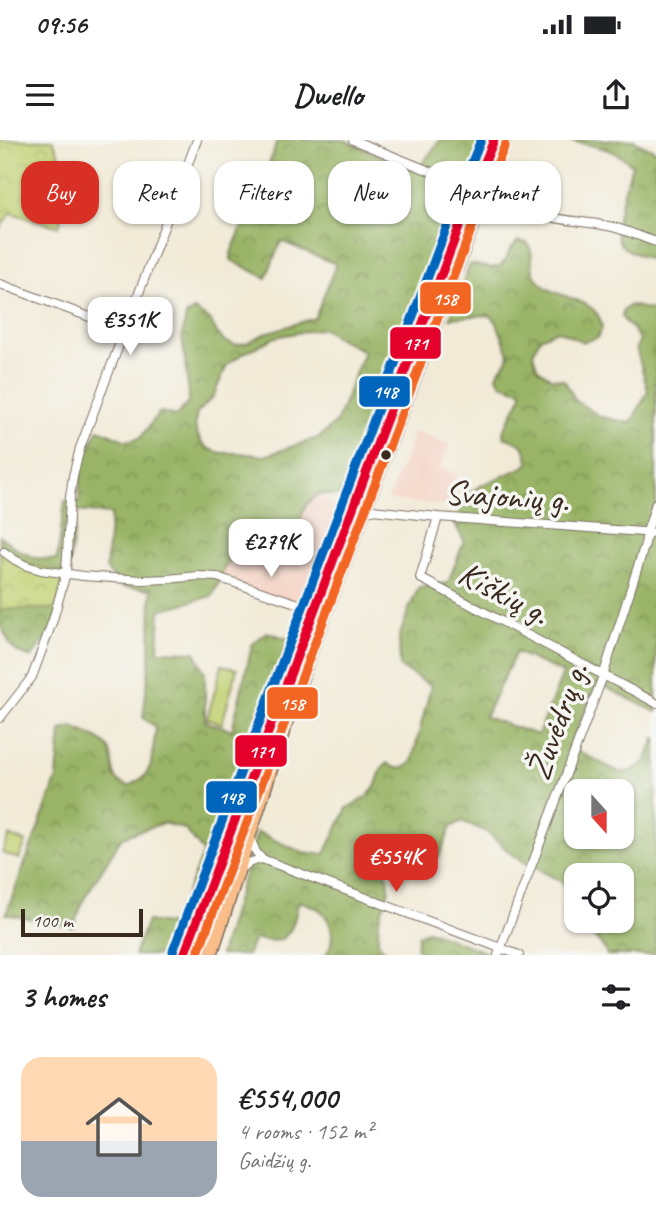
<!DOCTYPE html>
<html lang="en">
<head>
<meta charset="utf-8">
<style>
  :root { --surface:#fff; --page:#f2f2f2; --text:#202124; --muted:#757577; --line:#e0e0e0; --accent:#d93025 }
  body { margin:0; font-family:Caveat,sans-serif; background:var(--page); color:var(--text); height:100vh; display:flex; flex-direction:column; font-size:26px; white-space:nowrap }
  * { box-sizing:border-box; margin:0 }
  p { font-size:23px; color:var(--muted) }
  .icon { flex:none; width:38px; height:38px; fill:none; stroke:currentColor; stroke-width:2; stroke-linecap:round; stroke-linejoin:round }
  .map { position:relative; height:815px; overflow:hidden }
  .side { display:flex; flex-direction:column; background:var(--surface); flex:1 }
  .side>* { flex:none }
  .top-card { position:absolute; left:21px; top:21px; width:614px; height:63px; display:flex; gap:14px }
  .needle { width:46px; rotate:159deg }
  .fabs { position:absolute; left:564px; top:639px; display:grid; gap:14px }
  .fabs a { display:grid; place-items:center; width:70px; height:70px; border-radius:14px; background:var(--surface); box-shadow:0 2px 5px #0004; font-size:35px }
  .scale { position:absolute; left:21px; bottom:18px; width:122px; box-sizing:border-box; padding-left:7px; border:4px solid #3b2a1e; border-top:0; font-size:19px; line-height:24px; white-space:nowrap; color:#3b2a1e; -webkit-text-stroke:5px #f6f6f2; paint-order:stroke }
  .price { position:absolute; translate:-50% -60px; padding:0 16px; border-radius:14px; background:#fff; color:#222; font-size:23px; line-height:46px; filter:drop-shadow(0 2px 4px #0008) }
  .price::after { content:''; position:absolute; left:50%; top:42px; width:21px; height:16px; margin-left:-10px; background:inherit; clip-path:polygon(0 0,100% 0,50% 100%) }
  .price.active { background:var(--accent); color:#fff }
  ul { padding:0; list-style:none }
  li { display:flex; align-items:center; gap:21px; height:175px; padding:0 21px }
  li+li { border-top:2px solid var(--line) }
  li span { display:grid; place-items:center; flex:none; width:196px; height:140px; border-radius:21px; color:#555 }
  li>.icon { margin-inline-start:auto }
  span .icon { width:84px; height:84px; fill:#fffc; stroke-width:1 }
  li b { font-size:30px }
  h2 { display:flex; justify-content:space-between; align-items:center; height:84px; padding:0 21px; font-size:30px }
  .tag { padding:0 24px; border-radius:21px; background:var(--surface); box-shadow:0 2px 5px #0004; font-size:24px; line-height:63px }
  .tag.active { background:var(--accent); color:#fff }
  .status { display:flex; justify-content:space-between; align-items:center; height:49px; padding:0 35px; background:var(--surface); direction:ltr }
  .status svg { height:19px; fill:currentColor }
  header { display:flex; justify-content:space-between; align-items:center; height:91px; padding:0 21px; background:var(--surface); font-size:32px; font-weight:600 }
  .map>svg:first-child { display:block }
</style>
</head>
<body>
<div class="status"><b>09:56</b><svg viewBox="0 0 49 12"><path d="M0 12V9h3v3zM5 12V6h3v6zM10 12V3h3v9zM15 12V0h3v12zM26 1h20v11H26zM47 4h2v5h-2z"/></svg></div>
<header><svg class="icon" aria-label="menu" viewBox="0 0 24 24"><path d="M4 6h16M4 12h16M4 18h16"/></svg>Dwello<svg class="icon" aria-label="share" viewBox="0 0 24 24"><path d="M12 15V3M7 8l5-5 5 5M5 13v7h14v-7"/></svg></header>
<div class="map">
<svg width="656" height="815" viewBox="0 0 656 815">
  <defs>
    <pattern id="forest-crowns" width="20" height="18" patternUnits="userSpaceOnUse" patternTransform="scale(1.75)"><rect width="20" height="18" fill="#99b466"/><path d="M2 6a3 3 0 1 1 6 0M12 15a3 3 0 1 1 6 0" fill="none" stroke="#7e9353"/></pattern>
    <pattern id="park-crowns" width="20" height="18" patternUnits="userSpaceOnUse" patternTransform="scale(1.75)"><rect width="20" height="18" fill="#c2d274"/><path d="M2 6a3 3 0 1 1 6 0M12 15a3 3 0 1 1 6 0" fill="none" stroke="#a8b464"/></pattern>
  </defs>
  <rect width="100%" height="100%" fill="#f6f6f2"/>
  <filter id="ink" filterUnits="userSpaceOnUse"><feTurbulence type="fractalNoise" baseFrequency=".0143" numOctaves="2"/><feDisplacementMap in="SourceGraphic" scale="14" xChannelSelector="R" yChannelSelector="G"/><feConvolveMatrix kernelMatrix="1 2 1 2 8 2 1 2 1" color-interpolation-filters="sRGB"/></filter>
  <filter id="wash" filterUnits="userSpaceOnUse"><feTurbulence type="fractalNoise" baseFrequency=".00686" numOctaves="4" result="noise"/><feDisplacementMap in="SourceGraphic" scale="28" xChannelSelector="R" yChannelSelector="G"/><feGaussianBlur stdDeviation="1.57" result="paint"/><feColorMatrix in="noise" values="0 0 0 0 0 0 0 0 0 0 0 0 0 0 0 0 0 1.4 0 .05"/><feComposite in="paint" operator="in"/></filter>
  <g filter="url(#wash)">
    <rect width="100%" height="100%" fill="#f1ead7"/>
    <path fill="#f5d2c3" d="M415,291L450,305L440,327L457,334L449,352L453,361V366L388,360Z
      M319,354L343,370V374L311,459L301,472L219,442L224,428L241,410L286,419L306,365Z"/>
    <path fill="url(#forest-crowns)" stroke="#6a6f42" stroke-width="2" fill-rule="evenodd" d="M277,0H344L417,31L440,0H484L339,356L319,354L306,365L286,419L241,410L224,428L219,442L212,456L160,470L158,511L195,512L205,533V582L232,590L252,505L266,492L290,499L173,815H134L147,781L174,785L203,712L185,689L163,683L122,697L85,757L73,787L6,774L57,638L61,590L72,587C82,592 100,597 107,606C118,620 105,642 130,646L145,636L151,625L156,587L143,578L150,519L151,449L122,447L106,429L111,374L77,371L69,429L56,485L31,518L17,512L11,506L0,484V396L18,410L34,418L57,420L65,361L79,362C80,331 83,315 99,289L126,301L140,298L160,272L176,276L188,263L189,255L182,195L186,176L194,170L210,180L217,193L224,201L235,205L247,203L266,193L315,178L336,124L281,101L266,138L231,120V113L273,14ZM323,188L336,197L364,211L337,281L320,297L265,316L239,313H221L209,309L202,303L196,292L195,282L197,273L213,257L227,225L242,214L275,197Z
      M567,0H633L656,11V121C645,117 629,113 621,105C608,89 628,43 632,25C615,7 590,6 567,0Z
      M518,101L527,103C536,114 528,128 537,139C551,159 587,155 599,177C601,180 601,184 602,188L597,198L583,202L557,190L540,198L533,213L537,228L551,238L564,240L576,261L601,277L631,283L648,251L636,208L640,201L633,189L625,182L622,177L623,171L630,165L656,171V572L597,543L569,607L621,633L632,631L646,621L656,597V815H607C601,795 576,789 563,774L568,757V749L561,741L516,718L487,692L462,681L451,687L439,717C423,721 418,707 405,703C393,699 383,710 383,721C383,730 390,739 389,748C388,759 381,770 379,780C378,788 378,795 378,802L388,815H326C335,801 334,783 321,771C316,766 306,764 299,761C295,774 294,796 278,800C272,802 261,799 254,799L247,815H220L257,692L303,713L325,714L347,668L367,657L376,645L381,630L387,623C396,630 405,631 412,621L431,546L400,527L399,498L409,469L419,447L448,443L464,401L455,384L466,355L482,345L524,327L528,323C526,303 521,304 504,297L503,292L522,255V251L501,244L497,236L500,229L507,221L509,214L496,181L488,175L450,178L470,124L491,128L500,126L506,120L510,110ZM516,512L563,533L538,595L485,577ZM576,651H621V696H576ZM576,735H621V780H576Z
      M428,790L492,815H421L416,806L419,795Z"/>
    <path fill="url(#park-crowns)" stroke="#7e7e49" stroke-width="2" d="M0,0H53L70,41L59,87L11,73L0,88Z
      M0,402L21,423L66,433L56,469H0Z"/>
    <path fill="#c2d274" stroke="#7e7e49" stroke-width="2" d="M222,525L237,529L222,584L207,579Z
      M9,696L26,702L19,719L2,713Z"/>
  </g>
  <g filter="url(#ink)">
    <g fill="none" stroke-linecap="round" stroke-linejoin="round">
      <g stroke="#7b6d5f" stroke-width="10">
        <path id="minor" d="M353,0L536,74C560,81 584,81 608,86C624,89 640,97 656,102
          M0,144L125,190
          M363,369L438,377L656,393
          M438,377L420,438L656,563
          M4,412L15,420L27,426L41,430L83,436L143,440L167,439L198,436L217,437L296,463L315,471
          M0,578L32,537L53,480L66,433L70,357L73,336L80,308L197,0
          M250,698L256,712L262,719
          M262,719L519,815
          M240,729L251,722L262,719
          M498,815L603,536L645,404L647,392L656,363"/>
      </g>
      <g stroke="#7b6d5f" stroke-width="15">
        <path id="primary" d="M184,815L474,48L494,0
          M211,815L283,592L309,517L505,0"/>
      </g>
      <use href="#minor" stroke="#fff" stroke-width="8"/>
      <use href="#primary" stroke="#f8bd89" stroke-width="12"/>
      <g stroke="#f6f6f2" stroke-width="14">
        <path id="bus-1" d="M184,815L474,48L494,0"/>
      </g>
      <g stroke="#f6f6f2" stroke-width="14">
        <path id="bus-2" d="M197,815L485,53L505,5"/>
      </g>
      <g stroke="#f6f6f2" stroke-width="14">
        <path id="bus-3" d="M173,811L463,44L481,0"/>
      </g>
      <use href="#bus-1" stroke="#e4002b" stroke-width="9"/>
      <use href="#bus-2" stroke="#f26522" stroke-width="9"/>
      <use href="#bus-3" stroke="#0065bd" stroke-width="9"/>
    </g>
  </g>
  <circle fill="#3b2a1e" stroke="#f6f6f2" stroke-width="2.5" cx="386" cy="315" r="6"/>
  <g text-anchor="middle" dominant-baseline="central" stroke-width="7" stroke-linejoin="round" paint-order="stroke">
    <g font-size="35" fill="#3b2a1e" stroke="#f6f6f2">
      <text transform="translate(507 356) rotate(4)">Svajonių g.</text>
      <text transform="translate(504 453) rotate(28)">Kiškių g.</text>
      <text transform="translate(557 581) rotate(-70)">Žuvėdrų g.</text>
    </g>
  </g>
  <g stroke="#f6f6f2" stroke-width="2.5">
    <rect x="419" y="141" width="53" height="34" rx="7" fill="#f26522"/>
    <rect x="389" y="186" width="53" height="34" rx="7" fill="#e4002b"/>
    <rect x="358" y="235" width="53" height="33" rx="7" fill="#0065bd"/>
    <rect x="266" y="546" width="53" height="34" rx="7" fill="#f26522"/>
    <rect x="234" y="594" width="54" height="34" rx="7" fill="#e4002b"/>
    <rect x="205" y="640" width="53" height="34" rx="7" fill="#0065bd"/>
  </g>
  <g font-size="19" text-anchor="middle" font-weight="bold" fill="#fff">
    <text x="445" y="165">158</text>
    <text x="415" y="210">171</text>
    <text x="385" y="258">148</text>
    <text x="292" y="570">158</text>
    <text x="261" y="618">171</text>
    <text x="231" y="664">148</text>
  </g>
</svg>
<div class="fabs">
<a><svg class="needle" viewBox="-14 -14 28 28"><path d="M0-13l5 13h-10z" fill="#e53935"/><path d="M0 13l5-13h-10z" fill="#757577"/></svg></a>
<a><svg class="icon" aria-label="locate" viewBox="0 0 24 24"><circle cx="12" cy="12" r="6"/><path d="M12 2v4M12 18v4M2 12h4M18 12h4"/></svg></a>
</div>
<div class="scale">100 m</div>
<b class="price" style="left:130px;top:217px">€351K</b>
<b class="price" style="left:271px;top:439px">€279K</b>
<b class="price active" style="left:396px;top:754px">€554K</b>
<div class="top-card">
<a class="tag active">Buy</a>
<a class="tag">Rent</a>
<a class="tag">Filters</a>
<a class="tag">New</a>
<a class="tag">Apartment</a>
</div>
</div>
<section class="side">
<h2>3 homes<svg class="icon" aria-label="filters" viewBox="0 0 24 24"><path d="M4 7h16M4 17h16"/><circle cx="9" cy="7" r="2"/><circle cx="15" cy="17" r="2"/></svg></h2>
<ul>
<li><span style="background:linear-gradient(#ffd9b3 60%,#9aa5b1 0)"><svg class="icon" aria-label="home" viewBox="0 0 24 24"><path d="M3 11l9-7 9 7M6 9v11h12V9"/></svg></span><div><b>€554,000</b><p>4 rooms · 152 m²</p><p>Gaidžių g.</p></div></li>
</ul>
</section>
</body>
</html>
